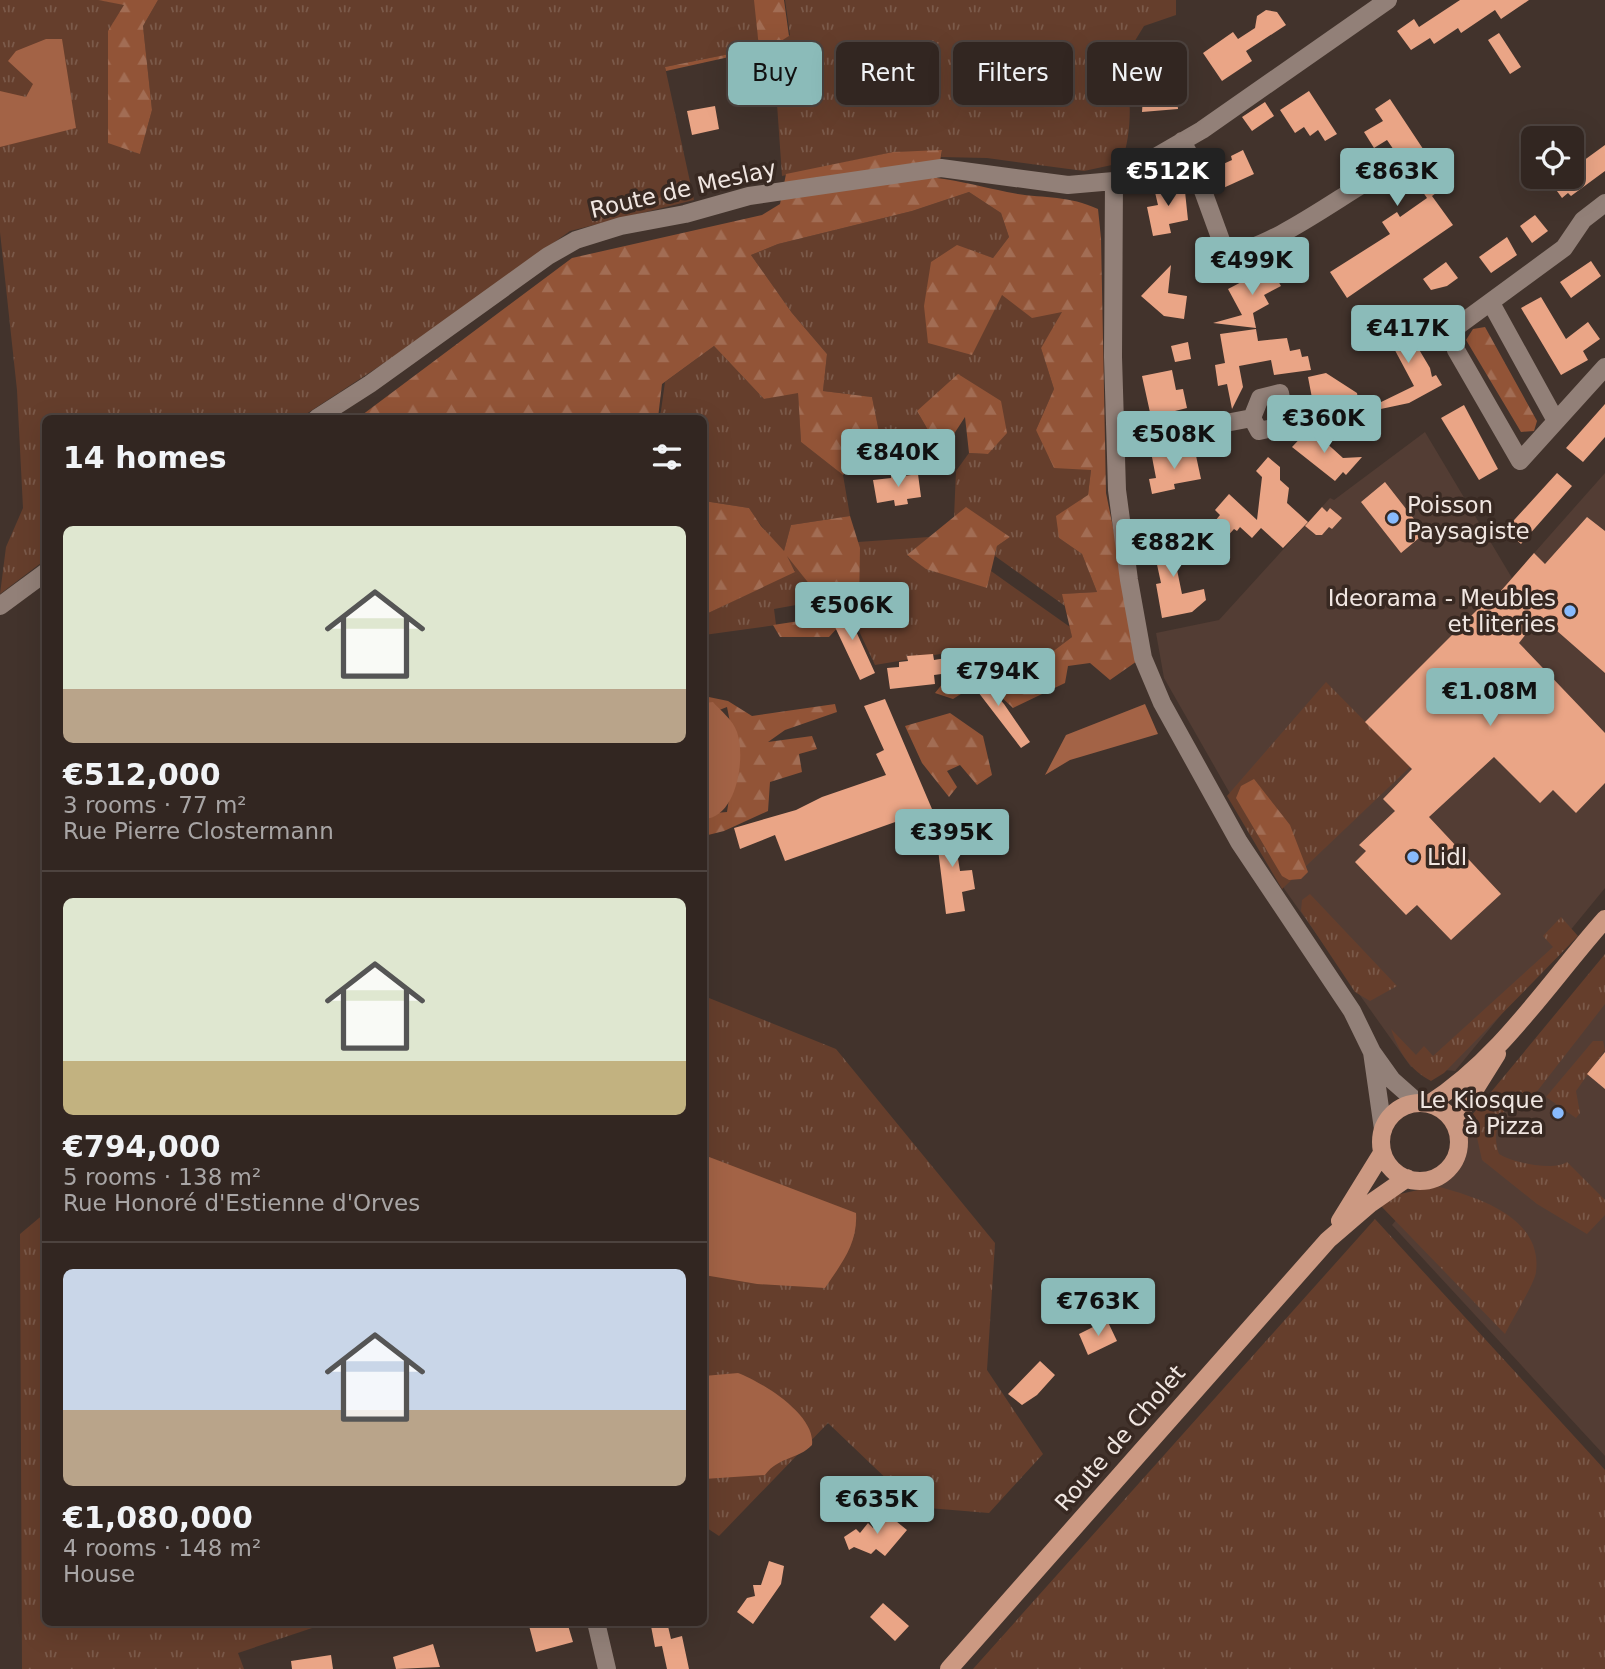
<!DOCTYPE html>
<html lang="en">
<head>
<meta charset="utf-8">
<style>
  :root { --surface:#322621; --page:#3a2e2a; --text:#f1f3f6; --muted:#a8a5a5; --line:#4d433f; --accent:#8bbbb9 }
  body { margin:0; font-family:"DejaVu Sans",sans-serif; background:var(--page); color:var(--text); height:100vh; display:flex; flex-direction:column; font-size:26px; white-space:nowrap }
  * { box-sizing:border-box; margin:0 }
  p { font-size:23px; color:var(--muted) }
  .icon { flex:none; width:38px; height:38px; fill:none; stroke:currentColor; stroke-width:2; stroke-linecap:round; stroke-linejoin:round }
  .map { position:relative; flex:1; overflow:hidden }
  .details { position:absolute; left:42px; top:415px; width:665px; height:1211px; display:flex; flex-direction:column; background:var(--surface); border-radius:10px; box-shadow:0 7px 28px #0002,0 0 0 2px var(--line) }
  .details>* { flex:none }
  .banner { position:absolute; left:728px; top:42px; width:665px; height:63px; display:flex; gap:14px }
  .tools { position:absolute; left:1521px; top:126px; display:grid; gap:14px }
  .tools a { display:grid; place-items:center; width:63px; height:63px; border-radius:10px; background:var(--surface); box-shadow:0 7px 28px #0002,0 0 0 2px var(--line); font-size:35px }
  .price { position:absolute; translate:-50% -60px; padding:0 16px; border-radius:7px; background:var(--accent); color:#111; font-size:23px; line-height:46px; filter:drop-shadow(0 2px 4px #0008) }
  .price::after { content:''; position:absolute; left:50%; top:42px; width:21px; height:16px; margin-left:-10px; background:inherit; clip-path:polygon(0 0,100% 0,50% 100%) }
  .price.active { background:#222; color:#fff }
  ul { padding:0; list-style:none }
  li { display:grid; align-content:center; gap:14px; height:371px; padding:0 21px }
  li+li { border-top:2px solid var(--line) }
  li span { display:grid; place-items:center; height:217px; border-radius:10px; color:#555 }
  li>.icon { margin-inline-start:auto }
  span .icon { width:126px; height:126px; fill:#fffc; stroke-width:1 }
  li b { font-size:30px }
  h2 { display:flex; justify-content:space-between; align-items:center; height:84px; padding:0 21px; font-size:30px }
  .chip { padding:0 24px; border-radius:10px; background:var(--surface); box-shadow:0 7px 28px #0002,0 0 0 2px var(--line); font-size:24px; line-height:63px }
  .chip.active { background:var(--accent); color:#111 }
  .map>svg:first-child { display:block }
</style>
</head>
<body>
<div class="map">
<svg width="1605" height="1669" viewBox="0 0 1605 1669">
  <defs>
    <pattern id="grass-tufts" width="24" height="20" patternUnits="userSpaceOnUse" patternTransform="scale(1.75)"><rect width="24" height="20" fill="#653e2c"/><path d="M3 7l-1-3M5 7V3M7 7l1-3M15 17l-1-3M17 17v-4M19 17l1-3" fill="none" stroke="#7b5a4a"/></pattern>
    <pattern id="forest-firs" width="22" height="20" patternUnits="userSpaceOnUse" patternTransform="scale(1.75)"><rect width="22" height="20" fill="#925437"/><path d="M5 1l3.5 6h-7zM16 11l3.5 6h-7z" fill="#a26d54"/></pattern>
  </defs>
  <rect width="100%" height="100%" fill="#42332c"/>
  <path fill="#533d34" d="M1425,432L1512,578L1605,473V888L1455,1071L1411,1067L1285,890L1164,678L1156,633L1219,620L1330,498L1334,500Z
    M1605,963V1456L1392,1225Z"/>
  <path fill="url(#grass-tufts)" d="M0,0H98L125,4L140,154L152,110L143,26L158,0H755L759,48L665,67L694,200L570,231L398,354L300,418H46L45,560L0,594L6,547L23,508L17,390L0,232Z
    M785,0H1176V15L1144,26L1125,57C1130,92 1134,129 1121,163L1084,171L987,158L941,157L942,151L893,152L782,176L773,46L790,35Z
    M969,192L1001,213L1009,237L993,258L957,246L1002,295L1063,312L1041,348L1054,389L1036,430L1091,470L1088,495L1059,538L1082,554L1097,592L1063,594L1065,606L995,556L997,546L1010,537L966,508L954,518L956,471L969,453L988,454L1001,401L917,411L932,437H880L872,397L823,391L827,354L792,313L751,255L778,244L912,211Z
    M714,346L764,399L798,392L801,442L843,475L850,516L791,525L784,551L818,595V601L774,609L776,625L704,635V615L795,571C782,548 763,531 749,508L704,501V418H660L665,382Z
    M929,537L907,556L987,588L991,571L1070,627L1072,637L1044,658L1025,649L976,662L946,653L875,665L851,614L859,604L858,542Z
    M1326,682L1410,767L1282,889L1227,796Z
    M1310,894L1397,986L1370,1001L1355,992L1301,911L1302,900Z
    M1561,917L1578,936L1444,1073L1431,1081C1410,1070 1399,1052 1391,1029L1416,1055L1424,1046L1433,1056L1553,947L1543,936Z
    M1605,954V1004L1535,1094C1506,1093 1489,1129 1499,1154C1513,1163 1554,1171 1567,1162L1605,1200V1215L1587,1234L1537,1204L1482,1160L1472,1115Z
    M704,996L836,1049L995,1243L987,1370L1043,1454L989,1513L916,1507L828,1423L719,1536L704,1526Z
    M1593,1041H1603L1605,1050L1576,1091L1580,1113L1576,1118L1546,1097Z
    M1436,1186C1477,1197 1543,1217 1536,1272C1535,1283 1511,1321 1505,1334L1380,1205L1400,1194Z
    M45,1213L46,1622H330L238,1653L244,1669H22L20,1234Z
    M1375,1219L1605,1470V1669H973Z"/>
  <path fill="url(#forest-firs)" d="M98,0H158L143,26L152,110L140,154L108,143V31L124,5Z
    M754,0H784L789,36L770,48L666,71L665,67L759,48Z
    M942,150L937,178C961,181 983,187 1007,192C1040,199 1066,194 1098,209L1101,238L1106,493L1140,659L1110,680L1090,663L1068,666L1065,683L1013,708L983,680L953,699L935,693L956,667L1025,648L1044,658L1072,637L1062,594L1097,592L1082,554L1059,538L1056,516L1088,495L1091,470L1054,468L1036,430L1054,389L1041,348L1062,312L1032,318L1002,295L972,355L928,343L924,306L931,262L957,245L993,258L1009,237L1001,213L969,192L912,211L778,244L751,255L792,313L827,354L823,391L872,397L880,437L843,475L801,442L798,393L764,399L714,346L662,384L658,418H358L572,258L762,215L780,204L786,174L893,152Z
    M1485,327L1537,421L1534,431L1521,432L1466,340L1473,329Z
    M958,374L1001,401L1007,433L988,454L969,453L965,417L952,437H932L917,411Z
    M704,501L749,508L761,526L784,551L791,525L850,516L860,548L859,604L829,637H780L773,625L819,618L818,595L787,556L795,572L704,615Z
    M966,507L1010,537L997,546L987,588L926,569L907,555Z
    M704,696L728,701L752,716L835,704L837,712L785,730L768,742L812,736L817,749L799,754L802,772L770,782L768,811L724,831L704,836V814L727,812L736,753L727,707L704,716Z
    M950,713L983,736L992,775L977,785L960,765L947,771L957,787L949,797L922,763L905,726Z
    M1254,779L1290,825L1308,872L1301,879L1289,880L1282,876L1236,798L1241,786Z"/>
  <path fill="#a36346" d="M46,39H62L76,128L0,147V91L26,97L33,84L8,61L16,51Z
    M713,702C721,711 733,720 737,732C746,757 737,818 704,819V703Z
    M1145,704L1158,734L1070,760L1045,775L1066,735Z
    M704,1155L856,1213C858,1243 842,1263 825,1288L757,1284L704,1275Z
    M738,1373C762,1382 816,1415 812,1445C798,1460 779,1456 765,1475L704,1479V1376Z"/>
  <path fill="#eaa586" d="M1460,0H1529L1501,19L1495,10L1461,33L1458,28L1434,44L1430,38L1411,50L1397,31L1414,19L1419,27Z
    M1266,10L1277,12L1286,25L1246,51L1252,61L1222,81L1203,53L1233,32L1238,39L1255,28L1257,16Z
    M1499,33L1521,67L1510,74L1488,40Z
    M771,63L773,93L759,94L757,65Z
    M1175,80L1178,109L1142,112L1143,96H1149L1147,83Z
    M1309,91L1337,134L1325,141L1318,130L1310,136L1304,127L1295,133L1280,110Z
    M1390,99L1441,176L1434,181L1440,190L1432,196L1453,225L1347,298L1330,272L1390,234L1382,222L1397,212L1400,217L1427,198L1387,140L1374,148L1364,132L1383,121L1375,109Z
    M1265,102L1274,116L1252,131L1242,117Z
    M715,106L719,129L692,135L687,111Z
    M1605,145V171L1571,196L1568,193L1562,198L1547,177H1572V169Z
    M1243,150L1254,174L1221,189L1212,169L1232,160L1231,156Z
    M1184,182L1188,220L1169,224L1171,233L1153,236L1147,207L1158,205L1154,188Z
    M1535,215L1548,231L1532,243L1520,226Z
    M1507,237L1517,255L1491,273L1479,257Z
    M1591,261L1601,276L1571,298L1560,282Z
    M1446,262L1458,278L1447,286L1431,290L1423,279Z
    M1171,265L1168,293L1187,296L1184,319L1164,316L1141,296Z
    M1270,267L1281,286L1264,295L1269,304L1253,313L1256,328L1213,323L1242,315L1228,289Z
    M1541,297L1566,339L1588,322L1600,339L1583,351L1588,360L1561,375L1521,308Z
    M1398,314L1430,368L1432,377L1436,375L1442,385L1409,403L1376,410L1375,405L1414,386L1381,324Z
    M1256,329L1258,341L1287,338L1290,351L1300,349L1302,357L1308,356L1311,370L1274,375L1271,360L1239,366L1243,387L1232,409L1227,384L1218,386L1215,365L1225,363L1220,334Z
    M1188,342L1191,359L1175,362L1171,346Z
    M1172,370L1176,390L1183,389L1187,408L1151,417L1142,376Z
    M1326,373L1357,393L1360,411L1331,417L1327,395L1312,398L1308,377Z
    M1605,404V437L1583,462L1566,448Z
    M1464,405L1498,469L1479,480L1441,418Z
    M1317,428L1325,435L1322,439L1343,458L1362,457L1346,475L1343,472L1335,481L1292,447L1308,430Z
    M1195,451L1201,479L1174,484L1175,489L1152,494L1149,479L1156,478L1152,457Z
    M1268,457L1280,467V480L1289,488L1287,503L1308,522L1283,548L1261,528L1252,538L1240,527L1237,531L1234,529L1224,540L1210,527L1220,515L1215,510L1229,494L1257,520L1262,477L1256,471Z
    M904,471V476L918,474L921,497L907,499L908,504L895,506L894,500L877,503L873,480L891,478V473Z
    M1557,473L1572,486L1521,544L1505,530Z
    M1385,482L1425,533L1401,553L1361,502Z
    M1322,507L1327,512L1330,508L1342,518L1332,529L1329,527L1322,535H1316L1305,526Z
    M1587,517L1605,531V673L1540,616L1519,643L1605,733V783L1576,813L1553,790L1540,803L1494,757L1429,817L1501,894L1451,940L1417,905L1406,915L1355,862L1366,851L1359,845L1395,811L1383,799L1412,769L1365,722L1482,605L1486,608L1534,553L1545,564Z
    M1174,530L1182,564L1176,565L1182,594L1204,589L1206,600L1192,612L1162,618L1156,584L1161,583L1156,560H1159L1154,535Z
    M845,607L875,673L860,680L827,610Z
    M933,654L934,660L946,658L949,673L934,675L935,684L890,689L887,668L899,667V662L908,661L907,656Z
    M973,669L1004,704L1030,742L1021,748L965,675Z
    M885,699L932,809L785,861L775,835L740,849L734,828L796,810L822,797L886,775L876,754L884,750L864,706Z
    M951,816L960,871L972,870L975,889L962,892L965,911L946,914L935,825Z
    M1605,1052V1089L1587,1074Z
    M1107,1320L1117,1341L1088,1355L1079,1334Z
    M1040,1361L1055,1375L1037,1395L1022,1405L1008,1394Z
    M886,1513L907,1530L885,1556L876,1549L871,1554L854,1547L849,1550L844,1537L856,1529L860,1533L868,1523L873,1528Z
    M769,1561L784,1566L781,1584L753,1624L737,1612L747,1598L755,1596L753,1585H761Z
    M883,1603L909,1626L895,1641L870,1617Z
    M528,1622H567L573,1642L536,1652Z
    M667,1622L671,1639L682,1636L689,1669H667L662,1646L655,1647L651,1626Z
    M433,1644L440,1667L396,1669L393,1657Z
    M331,1655L333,1669H292L291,1661Z"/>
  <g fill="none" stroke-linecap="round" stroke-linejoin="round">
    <path stroke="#928078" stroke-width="18" d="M1182,141L1191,158L1226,254C1269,250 1336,199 1375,177
      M1114,181L1113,357L1117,490L1129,580L1143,658L1162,703L1239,842L1352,1011L1372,1052
      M1605,203L1583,220L1564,248L1455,328L1453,338L1456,350L1520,461L1605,367
      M1491,303L1556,421
      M317,418L370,384L548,256L576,240L621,226L685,214L749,196L941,168L1068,185L1114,181L1202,130L1388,0
      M1116,444L1252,418L1259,431L1286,425L1280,393L1260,398L1252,418
      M0,606L46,572
      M1383,1129L1372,1052L1392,1080L1418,1103
      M596,1622L607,1669"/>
    <path stroke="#cc9982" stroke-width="18" d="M1381 1142a39 39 0 1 1 78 0a39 39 0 1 1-78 0Z
      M1429,1104C1501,1058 1549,982 1605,919
      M1456,1127L1462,1110L1497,1054
      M1340,1221L1382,1153
      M949,1669L1328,1240L1371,1203L1407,1178"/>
  </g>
  <g fill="#88bafc" stroke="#382922" stroke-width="2.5">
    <circle cx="1393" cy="518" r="7"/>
    <circle cx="1570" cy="611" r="7"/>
    <circle cx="1413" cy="857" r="7"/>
    <circle cx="1558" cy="1113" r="7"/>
  </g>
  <g text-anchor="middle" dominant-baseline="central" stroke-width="7" stroke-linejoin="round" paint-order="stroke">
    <g font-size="23" fill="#f0e6e1" stroke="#382922">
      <text transform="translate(683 189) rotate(-13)">Route de Meslay</text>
      <text transform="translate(1120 1438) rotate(-49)">Route de Cholet</text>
    </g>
    <g font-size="23" fill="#f0e6e1" stroke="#382922" text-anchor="start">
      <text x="1407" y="505">Poisson<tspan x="1407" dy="26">Paysagiste</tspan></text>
      <text x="1556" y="598" text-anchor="end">Ideorama - Meubles<tspan x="1556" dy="26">et literies</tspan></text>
      <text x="1427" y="857">Lidl</text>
      <text x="1544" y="1100" text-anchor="end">Le Kiosque<tspan x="1544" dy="26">à Pizza</tspan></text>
    </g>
  </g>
</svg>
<div class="tools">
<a><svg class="icon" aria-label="locate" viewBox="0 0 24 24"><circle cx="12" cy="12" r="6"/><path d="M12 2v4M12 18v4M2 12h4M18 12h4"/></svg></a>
</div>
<b class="price active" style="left:1168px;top:208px">€512K</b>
<b class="price" style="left:1397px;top:208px">€863K</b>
<b class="price" style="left:1252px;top:297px">€499K</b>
<b class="price" style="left:1408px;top:365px">€417K</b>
<b class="price" style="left:1324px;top:455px">€360K</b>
<b class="price" style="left:1174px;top:471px">€508K</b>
<b class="price" style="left:898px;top:489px">€840K</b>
<b class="price" style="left:1173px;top:579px">€882K</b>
<b class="price" style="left:852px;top:642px">€506K</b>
<b class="price" style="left:998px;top:708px">€794K</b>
<b class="price" style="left:1490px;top:728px">€1.08M</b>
<b class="price" style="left:952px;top:869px">€395K</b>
<b class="price" style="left:1098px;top:1338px">€763K</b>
<b class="price" style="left:877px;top:1536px">€635K</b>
<div class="banner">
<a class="chip active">Buy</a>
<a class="chip">Rent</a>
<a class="chip">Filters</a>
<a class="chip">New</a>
</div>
<section class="details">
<h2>14 homes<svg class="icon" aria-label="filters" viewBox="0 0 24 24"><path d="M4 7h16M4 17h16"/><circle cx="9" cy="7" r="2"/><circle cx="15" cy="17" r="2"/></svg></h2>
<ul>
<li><span style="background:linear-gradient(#dfe7d0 75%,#b9a48a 0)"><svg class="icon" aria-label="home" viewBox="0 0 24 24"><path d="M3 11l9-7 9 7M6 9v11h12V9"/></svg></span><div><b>€512,000</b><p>3 rooms · 77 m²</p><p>Rue Pierre Clostermann</p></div></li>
<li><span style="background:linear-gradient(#dfe7d0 75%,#c2b280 0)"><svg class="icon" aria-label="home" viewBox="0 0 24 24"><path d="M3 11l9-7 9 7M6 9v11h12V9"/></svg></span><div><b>€794,000</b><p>5 rooms · 138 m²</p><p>Rue Honoré d'Estienne d'Orves</p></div></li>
<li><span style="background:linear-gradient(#c9d6e8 65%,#b9a48a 0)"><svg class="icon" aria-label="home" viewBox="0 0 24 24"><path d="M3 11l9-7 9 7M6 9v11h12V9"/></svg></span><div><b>€1,080,000</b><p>4 rooms · 148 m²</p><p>House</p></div></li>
</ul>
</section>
</div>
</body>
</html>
